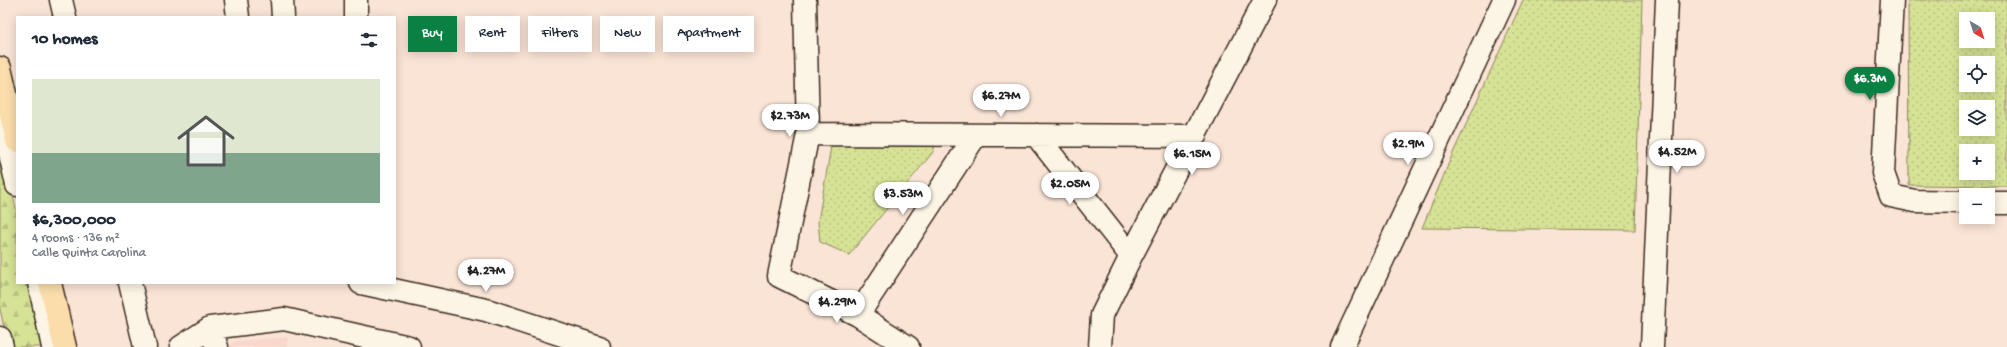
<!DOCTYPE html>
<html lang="en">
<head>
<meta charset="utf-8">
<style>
  :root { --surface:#fff; --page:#f6f6f7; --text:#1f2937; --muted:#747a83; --accent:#0b8043 }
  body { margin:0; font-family:"Gochi Hand",sans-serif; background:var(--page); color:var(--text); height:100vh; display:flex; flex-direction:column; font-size:15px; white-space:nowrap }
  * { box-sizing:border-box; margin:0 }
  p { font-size:13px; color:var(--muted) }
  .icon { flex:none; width:22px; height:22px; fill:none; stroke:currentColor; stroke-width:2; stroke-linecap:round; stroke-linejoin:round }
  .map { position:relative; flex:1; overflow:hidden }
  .panel { position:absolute; left:16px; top:16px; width:380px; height:268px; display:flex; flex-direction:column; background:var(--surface); border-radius:0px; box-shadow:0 2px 10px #0003 }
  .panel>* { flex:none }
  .hud { position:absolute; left:408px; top:16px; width:380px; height:36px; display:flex; gap:8px }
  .needle { width:26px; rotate:141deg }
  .buttons { position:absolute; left:1959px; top:12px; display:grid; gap:8px }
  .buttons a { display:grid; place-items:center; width:36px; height:36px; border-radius:0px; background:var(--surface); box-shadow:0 2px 10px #0003; font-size:20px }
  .price { position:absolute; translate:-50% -34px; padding:0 9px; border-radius:14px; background:#fff; color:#222; font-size:13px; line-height:26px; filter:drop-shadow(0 1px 2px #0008) }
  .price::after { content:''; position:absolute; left:50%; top:24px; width:12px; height:9px; margin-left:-6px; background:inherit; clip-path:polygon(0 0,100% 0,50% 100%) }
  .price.selected { background:var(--accent); color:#fff }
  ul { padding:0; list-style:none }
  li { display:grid; align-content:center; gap:8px; height:212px; padding:0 16px }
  li span { display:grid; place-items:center; height:124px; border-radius:0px; color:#555 }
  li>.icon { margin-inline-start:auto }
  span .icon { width:72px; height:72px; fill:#fffc; stroke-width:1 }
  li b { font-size:17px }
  h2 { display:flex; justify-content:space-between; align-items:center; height:48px; padding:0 16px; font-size:17px }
  .tag { padding:0 14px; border-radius:0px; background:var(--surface); box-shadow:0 2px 10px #0003; font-size:14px; line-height:36px }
  .tag.selected { background:var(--accent); color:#fff }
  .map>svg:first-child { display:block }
</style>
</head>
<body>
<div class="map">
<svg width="2007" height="347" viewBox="0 0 2007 347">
  <defs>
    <pattern id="green-dots" width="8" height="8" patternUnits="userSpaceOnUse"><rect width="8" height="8" fill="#d6e295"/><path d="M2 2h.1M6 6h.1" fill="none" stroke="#b9c280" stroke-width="1.8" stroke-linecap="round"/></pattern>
    <pattern id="forest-firs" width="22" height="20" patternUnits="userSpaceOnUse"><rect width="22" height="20" fill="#d6e295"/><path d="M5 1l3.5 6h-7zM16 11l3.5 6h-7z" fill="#b9c280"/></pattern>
  </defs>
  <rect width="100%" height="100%" fill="#fae4d6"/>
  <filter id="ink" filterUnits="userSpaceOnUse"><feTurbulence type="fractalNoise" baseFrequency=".025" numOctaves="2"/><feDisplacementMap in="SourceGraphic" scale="8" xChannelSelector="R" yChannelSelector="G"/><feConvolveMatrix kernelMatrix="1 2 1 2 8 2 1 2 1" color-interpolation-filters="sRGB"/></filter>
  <g filter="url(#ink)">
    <path fill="#f9d8cb" d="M288,337L287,347H225L236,341Z"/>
    <path fill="url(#green-dots)" stroke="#88865a" fill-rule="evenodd" d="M1523,0H1642L1635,230L1422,228L1453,153Z
      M1908,0H2007V186L1909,185ZM1966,19H1988V41H1966ZM1966,63H1988V85H1966ZM1966,107H1988V129H1966ZM1966,151H1988V173H1966Z
      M835,124L940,128L933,152L849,255L820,242L818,221Z"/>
    <path fill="url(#forest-firs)" stroke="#88865a" d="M0,138L17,213V283H33L47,347H8L0,309Z"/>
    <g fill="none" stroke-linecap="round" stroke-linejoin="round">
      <g stroke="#3b2a1e" stroke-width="25">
        <path id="minor" d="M61,0L65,17
          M236,0L238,17
          M282,0L283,17
          M805,0L808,134L779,276L858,315L908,347
          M1892,0L1883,173L1891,196L1915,201L1966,202
          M356,17V0
          M2,118L17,185
          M808,134L1195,136
          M1036,135L1131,256
          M1988,203H2007
          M39,283L53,347
          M130,283L145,347
          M361,283L486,310L599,347
          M858,315L976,135
          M210,328L217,347
          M0,338L2,347
          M181,347L210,328L284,319L409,347
          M1100,347L1102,315L1131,256L1265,0
          M1342,347L1504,0
          M1652,347L1667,0"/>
      </g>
      <g stroke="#3b2a1e" stroke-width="25">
        <path id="highway" d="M0,68L17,141
          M50,283L65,347"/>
      </g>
      <use href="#minor" stroke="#fcf5e5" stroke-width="22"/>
      <use href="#highway" stroke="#faddab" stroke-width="22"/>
    </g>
  </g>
</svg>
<div class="buttons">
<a><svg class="needle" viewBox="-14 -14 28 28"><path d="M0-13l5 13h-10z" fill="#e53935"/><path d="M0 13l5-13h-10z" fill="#747a83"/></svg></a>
<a><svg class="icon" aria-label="locate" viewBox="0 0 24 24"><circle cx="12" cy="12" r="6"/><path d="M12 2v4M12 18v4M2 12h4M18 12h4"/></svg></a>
<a><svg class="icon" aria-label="layers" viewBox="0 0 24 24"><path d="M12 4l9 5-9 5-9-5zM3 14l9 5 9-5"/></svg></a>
<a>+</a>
<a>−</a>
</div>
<b class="price selected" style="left:1870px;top:101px">$6.3M</b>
<b class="price" style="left:1001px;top:118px">$6.27M</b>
<b class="price" style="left:790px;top:138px">$2.73M</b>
<b class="price" style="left:1408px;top:166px">$2.9M</b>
<b class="price" style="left:1677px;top:174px">$4.52M</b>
<b class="price" style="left:1192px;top:176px">$6.15M</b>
<b class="price" style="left:1070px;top:206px">$2.05M</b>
<b class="price" style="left:903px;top:216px">$3.53M</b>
<b class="price" style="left:486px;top:293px">$4.27M</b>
<b class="price" style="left:837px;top:324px">$4.29M</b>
<div class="hud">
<a class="tag selected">Buy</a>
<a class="tag">Rent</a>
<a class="tag">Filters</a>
<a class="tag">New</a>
<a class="tag">Apartment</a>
</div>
<section class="panel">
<h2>10 homes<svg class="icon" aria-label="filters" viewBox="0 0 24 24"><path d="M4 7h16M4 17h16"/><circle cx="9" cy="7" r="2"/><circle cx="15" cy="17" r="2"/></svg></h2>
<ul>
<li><span style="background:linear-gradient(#dfe7d0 60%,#7fa58c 0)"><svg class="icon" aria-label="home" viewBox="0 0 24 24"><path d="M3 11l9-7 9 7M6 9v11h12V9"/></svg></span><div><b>$6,300,000</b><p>4 rooms · 136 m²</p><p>Calle Quinta Carolina</p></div></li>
</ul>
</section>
</div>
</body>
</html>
